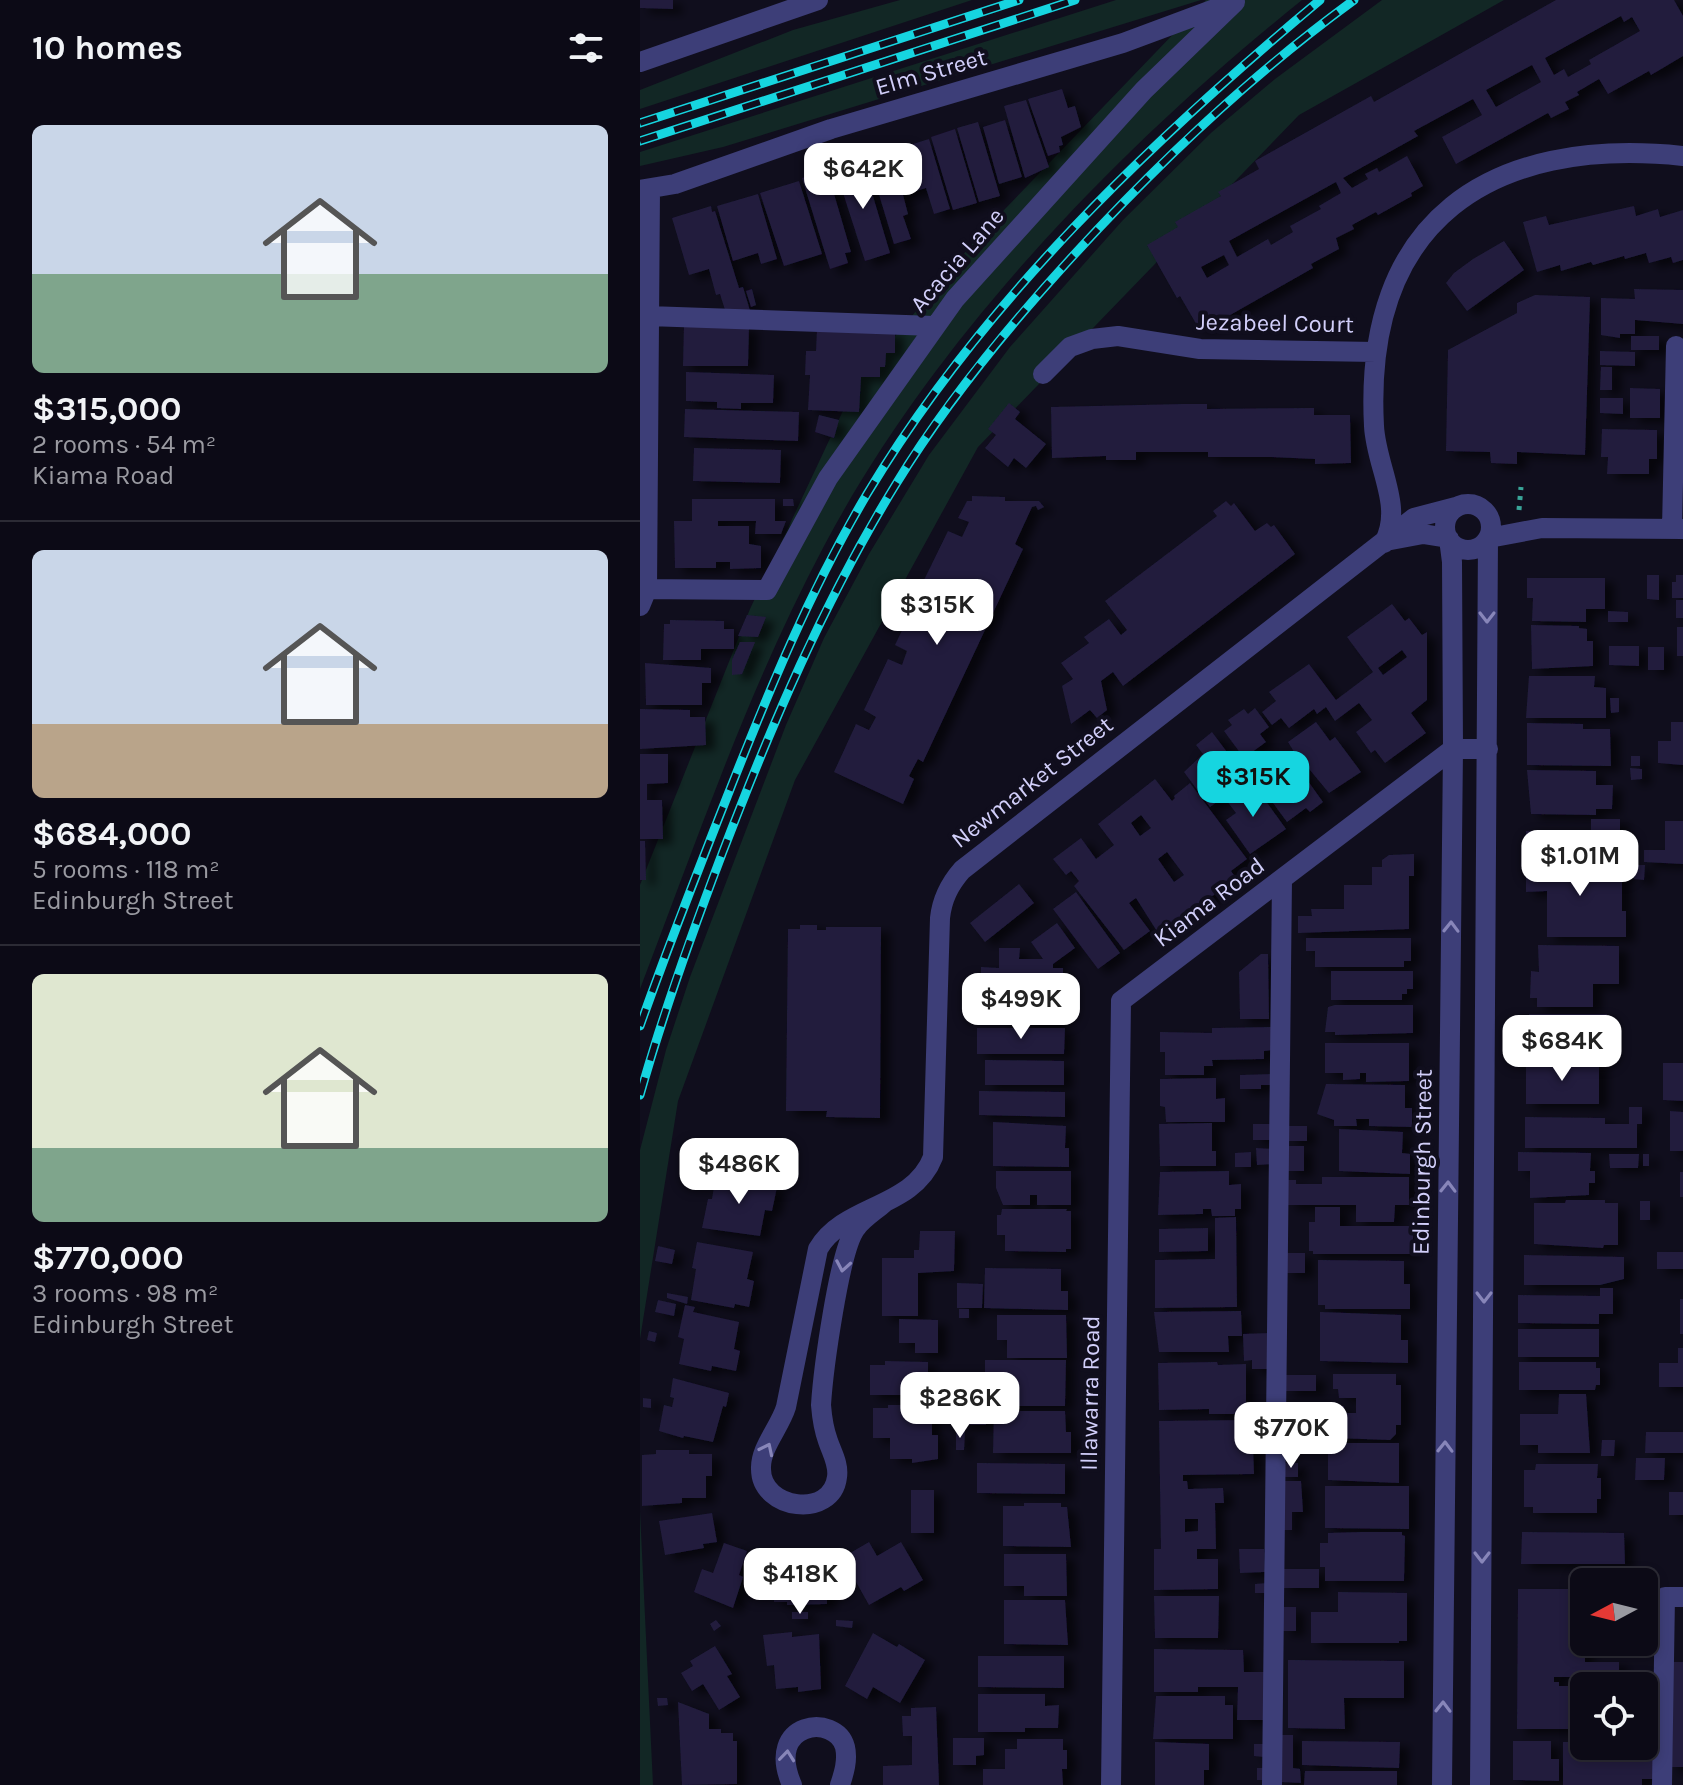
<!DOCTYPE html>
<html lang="en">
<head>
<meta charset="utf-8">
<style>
  :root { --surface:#0c0a16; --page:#1a1823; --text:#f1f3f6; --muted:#9a9aa1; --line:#2c2b35; --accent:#16d5e0 }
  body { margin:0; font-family:Karla,sans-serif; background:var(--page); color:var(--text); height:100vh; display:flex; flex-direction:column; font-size:30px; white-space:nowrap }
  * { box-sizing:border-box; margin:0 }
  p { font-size:26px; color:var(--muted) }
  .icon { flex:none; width:44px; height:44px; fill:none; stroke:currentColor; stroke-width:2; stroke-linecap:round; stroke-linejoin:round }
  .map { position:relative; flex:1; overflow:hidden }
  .drawer { display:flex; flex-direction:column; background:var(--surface); width:640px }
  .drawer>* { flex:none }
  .needle { width:52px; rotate:263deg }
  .fabs { position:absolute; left:930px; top:1568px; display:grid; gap:16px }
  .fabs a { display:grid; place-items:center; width:88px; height:88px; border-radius:12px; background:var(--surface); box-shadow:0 4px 12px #0003,0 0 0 2px var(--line); font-size:40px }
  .price { position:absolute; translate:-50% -68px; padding:0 18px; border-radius:16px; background:#fff; color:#222; font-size:26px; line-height:52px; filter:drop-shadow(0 2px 4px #0008) }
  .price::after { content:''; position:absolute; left:50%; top:48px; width:24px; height:18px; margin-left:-12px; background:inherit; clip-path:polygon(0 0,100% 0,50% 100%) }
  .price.on { background:var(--accent); color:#111 }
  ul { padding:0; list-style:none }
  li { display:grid; align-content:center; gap:16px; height:424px; padding:0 32px }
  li+li { border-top:2px solid var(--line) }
  li span { display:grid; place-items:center; height:248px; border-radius:12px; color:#555 }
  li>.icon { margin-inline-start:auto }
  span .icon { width:144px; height:144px; fill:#fffc; stroke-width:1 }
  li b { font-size:34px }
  h2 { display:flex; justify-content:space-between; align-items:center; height:96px; padding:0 32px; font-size:34px }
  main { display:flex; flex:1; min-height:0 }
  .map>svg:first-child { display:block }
</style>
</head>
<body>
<main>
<section class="drawer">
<h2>10 homes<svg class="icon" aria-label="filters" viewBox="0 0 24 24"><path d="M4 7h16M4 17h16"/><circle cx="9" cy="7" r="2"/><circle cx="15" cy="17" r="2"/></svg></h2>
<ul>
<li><span style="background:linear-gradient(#c9d6e8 60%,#7fa58c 0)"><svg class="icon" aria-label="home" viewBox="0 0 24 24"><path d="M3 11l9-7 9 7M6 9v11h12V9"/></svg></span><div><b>$315,000</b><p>2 rooms · 54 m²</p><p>Kiama Road</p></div></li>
<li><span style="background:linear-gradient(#c9d6e8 70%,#b9a48a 0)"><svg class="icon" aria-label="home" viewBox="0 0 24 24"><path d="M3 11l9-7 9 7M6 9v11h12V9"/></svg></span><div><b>$684,000</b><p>5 rooms · 118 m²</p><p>Edinburgh Street</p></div></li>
<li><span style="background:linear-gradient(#dfe7d0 70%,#7fa58c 0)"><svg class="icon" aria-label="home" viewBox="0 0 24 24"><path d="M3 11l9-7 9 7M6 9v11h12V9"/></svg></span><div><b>$770,000</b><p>3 rooms · 98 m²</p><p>Edinburgh Street</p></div></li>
</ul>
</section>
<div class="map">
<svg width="1043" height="1785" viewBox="0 0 1043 1785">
  <defs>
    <filter id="shadow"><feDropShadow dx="9" dy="5" stdDeviation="4" flood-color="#0009"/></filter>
  </defs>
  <rect width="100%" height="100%" fill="#100e1d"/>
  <path fill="#122725" d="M260,0H332L0,109V90L153,30Z
    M476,0H561L83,147L0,166V152Z
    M566,0H662C479,147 294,338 184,546C109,687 57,840 0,989V885L110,609L216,383L337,238Z
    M742,0H864L659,115L338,447L155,780L38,1101L0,1339V1150L26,1050L50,977L146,725L184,638L229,554L289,455L370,347L483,220L572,132L635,79Z
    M0,1511L13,1785H0Z"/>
  <path fill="#211c3d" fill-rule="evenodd" filter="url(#shadow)" d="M0,0H33V9L0,8Z
    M916,0H1034L1043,16V56L1011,75L1009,71L968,94L959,79L937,92L939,95L925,102L929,109L911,118L908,113L816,164L802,137L842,115L833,99L774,131L778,136L703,178L712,188L728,179L725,174L737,168L739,172L767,156L783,186L771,193L772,196L738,215L736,212L712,225L714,229L696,238L699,249L671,264L673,268L569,327H558L540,296L537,298L507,245L538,227L535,222L581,196L578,192L619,169L615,161L731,96L734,102ZM981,16L984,22L992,17L1000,31L949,60L951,64L928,77L924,69L914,75L905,58ZM892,65L901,82L856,107L846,90ZM696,182L701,193L679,206L681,209L650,226L653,232L631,245L628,239L597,257L589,241ZM584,255L589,265L567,278L561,267Z
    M422,89L428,108L435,106L441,127L421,137L423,145L419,146L420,152L408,156L388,99Z
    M386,100L409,167L385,178L364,106Z
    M365,120L382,177L359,184L343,127Z
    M338,122L360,196L339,202L317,128Z
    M315,129L337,203L313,210L291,137Z
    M289,139L310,209L294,214L286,188L263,195L268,214L263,216L271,239L254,244L228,158Z
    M223,163L250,253L225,261L196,171Z
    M187,170L211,252L205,253L208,263L190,269L162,178Z
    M159,181L182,254L144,266L120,193Z
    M118,194L137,259L121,264L118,253L93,261L77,206Z
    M71,206L72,212L75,211L99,288L103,287L111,314L86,313L80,294L76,295L69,269L49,275L32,218Z
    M994,206L996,216L1018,209L1020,217L1043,210V260L1033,263L1031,257L1009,263L1006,253L985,259L984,256L953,265L951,262L921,271L920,265L897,272L883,222L906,216L909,225Z
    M864,241L884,270L827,311L806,283L814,273L833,259Z
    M112,289L116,305L111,307L106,291Z
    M994,289L1043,290V324L995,320V334H980V338L961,335V298L995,299Z
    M895,295L950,297L945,455L877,452V464L851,463L850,452L806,451L808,350L877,313V303Z
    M44,324L109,326L108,366H43Z
    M177,329L255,331V353H246L245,367H240V377H221L219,412L168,410L170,375H165L166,351H176Z
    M991,336H1019V350H991Z
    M960,351L995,352V366L960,365Z
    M961,367H972V390H960Z
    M46,372L134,375L133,403H101V409L77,408V402L46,401Z
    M990,388L1020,389V418H990Z
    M960,398H983V414L960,413Z
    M369,403L380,412L375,419L406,444L386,468L374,458L368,467L345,448L356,435L348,429Z
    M544,404H567V409L674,408V415H710L711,463L675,464V459L631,457H568V452H496V460H466V456L412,458L411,407Z
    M45,409L159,412L158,441L44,437Z
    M179,415L199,420L194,438L175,432Z
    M962,429L1017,430V459H1009V474H967L968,457H961Z
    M54,448L141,450L140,483L53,481Z
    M332,496L365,497V501H399L404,507L398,510L396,506L392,507L375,544L383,549L283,762L278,759L269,776L274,779L263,804L194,772L216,724L229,730L236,717L224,710L248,659L262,665L267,651L255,645L279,595L292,601L299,587L284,580L308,531L322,537L329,522L318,518L327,501H332Z
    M52,499H135V521H146L141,534H115L116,521H78V526H109V544L121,546V568L90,569V562H76V568H35L34,521H52Z
    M143,499H153L154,506H143Z
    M586,501L591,506L594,503L615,531L627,523L631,527L634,525L655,554L483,686L473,672L461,681L467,710L457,718L450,710L431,724L422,686L433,679L421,663L449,643L444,637L469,619L481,635L487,630L465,601L577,516L573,511Z
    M1007,575H1019V600L1007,599Z
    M1036,575H1043V598H1032V582H1036Z
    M887,578H965V609H946V622L892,621L893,598H887Z
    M1036,600H1043V618H1036Z
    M752,604L765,621L769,618L782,635L787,632V700L771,713L786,733L745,763L735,750L731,753L716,732L732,720L719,703L695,721L686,707L677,714L674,709L649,728L641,718L632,725L622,712L636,701L629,692L669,664L696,700L733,672L707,637ZM762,650L767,657L743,675L738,668Z
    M968,611L988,612V622H968Z
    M107,615L126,617L118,637L98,636Z
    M30,620L84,621V629H94V649H61V660H23L24,624H30Z
    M891,625L939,626V628L947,629V641H953V666L892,669Z
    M1037,627H1043V656H1037Z
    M100,642H115L102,674L92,675V660Z
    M969,646H999V666L969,665Z
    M1008,647H1024V670H1008Z
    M5,663L71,668V683H62V705H6Z
    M889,676H955L954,687L966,688V718H886Z
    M970,698H979V712L971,713Z
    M615,708L629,727L620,734L626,742L604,758L584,731L592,725L588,720L604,709L608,714Z
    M0,709L50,710V717H65L66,745L0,749Z
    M676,722L690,741L695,737L721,772L689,793L665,764L662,765L648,742Z
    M1031,722H1043V765L1018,763V741H1031Z
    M887,723L943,724V729H970L971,766L887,765Z
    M572,732L590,756L585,759L589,764L593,760L607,780L570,807L544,772L563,754L556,745Z
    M647,752L683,802L670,812L666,808L647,822L614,777Z
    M0,754H28V783L7,784V800H22L23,839H0Z
    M991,756H1000V766H991Z
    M990,768L1002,769V779L991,780Z
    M887,770L956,771V785H973L972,809H956V815L891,814Z
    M515,779L532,801L535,798L534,796L550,783L607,859L591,871L596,878L520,936L496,898L489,903L510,931L484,950L434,886L439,881L431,871L426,875L413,859L441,838L456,859L474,845L458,824ZM501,815L511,828L500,836L491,823ZM527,852L544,875L534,882L518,859Z
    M612,782L646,829L610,854L586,820L596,813L587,801Z
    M951,819H980V860H885L886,831H951Z
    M1025,821H1043V864L1004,862V850H1025Z
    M0,841H5L6,880H0Z
    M774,854V876H769V929L658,933V916H672L671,909H704V885H732V867H742V860L749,855Z
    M886,863L982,864V911H986V937H907V891L886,892Z
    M995,865H1005L1004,880L994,879Z
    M379,884L394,903L345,942L330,923Z
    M436,892L480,953L458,969L413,909Z
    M417,923L435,948L413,964V968H423V1011H419V1025L382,1024V1019H359V995H341V967L359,968V948H380L379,959H403L391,942Z
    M160,925H177V930H186V927H241L240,1118L186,1117L187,1111H146L148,929H160Z
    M666,938H771V961H764V967H675V951H666Z
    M898,945L979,946V984H953V1007H897V998H890L891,971L899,972Z
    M621,954H628L629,1019H600L599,972Z
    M691,971H773V989H767V994H762V1000H691Z
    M695,1005H773V1033L695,1035V1032H685L688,1007Z
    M889,1014H967V1056L886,1055Z
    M633,1027V1050L624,1051V1059L572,1060L573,1066H564V1075H525V1052H520V1032L572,1033V1028Z
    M337,1028H425L424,1054H337Z
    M685,1043H769V1081L726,1082V1073H720V1079L703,1080V1073H685Z
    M345,1060L424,1061V1085H345Z
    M886,1061L959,1062V1104H886Z
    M1023,1063H1043V1101L1023,1100Z
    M633,1074L634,1085H621V1089H600V1075Z
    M576,1078V1099L585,1098V1122H526L525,1107L520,1106V1079Z
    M686,1084L765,1085V1108H772V1127L729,1126V1119H716L717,1126H694V1120L677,1114Z
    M339,1091L425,1092V1117L339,1115Z
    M989,1107H1002V1124H997V1148H885V1117L965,1118V1124H989Z
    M1030,1111L1043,1112V1151H1030Z
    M353,1122L426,1126L425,1148H429V1167L353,1166Z
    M572,1123V1151H576V1166H520L519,1124Z
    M613,1124H634V1140H613Z
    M648,1126H667V1141H648Z
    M699,1129L763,1132L762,1153L770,1154V1174L699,1171Z
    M647,1146H664V1171H647Z
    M616,1148L632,1149V1164L617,1165Z
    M611,1152V1167H595V1153Z
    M878,1152L951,1153L950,1171H955V1183H949V1195L890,1198V1171H878Z
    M969,1154H999L998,1168H970Z
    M1003,1154H1009V1166H1003Z
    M356,1171H431V1205H397V1195H390V1205H363L356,1188Z
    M589,1171V1185L601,1184V1209H595V1216H572L571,1209H563V1214L518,1215L520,1172Z
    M1040,1172H1043V1197H1040Z
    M76,1175L137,1187L132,1211L125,1210L120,1236L62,1228L68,1199H72Z
    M682,1177H769V1205H755L754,1222H716V1205H647V1180H656V1184H682Z
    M926,1200H965V1203H978V1245H964L963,1248L894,1244V1203H925Z
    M1000,1201H1010V1220H1000Z
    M675,1207H700V1226H773V1254H673V1251H669V1222H675Z
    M362,1209H427L426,1211H431V1249H426V1252L365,1251V1235H357V1215H361Z
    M596,1217L597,1307L515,1308V1260L575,1259V1218Z
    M568,1228V1251L519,1252V1229Z
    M280,1231H315L314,1271L278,1273V1316H242V1258H274V1250H279Z
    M57,1242L113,1252L107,1279L114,1281L109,1307L95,1304L94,1308L51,1300L56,1269L52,1268Z
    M18,1246L35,1250L32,1264L15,1261Z
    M1017,1252H1043V1269H1017Z
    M645,1253H665V1273H645Z
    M884,1255L984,1257V1279L960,1285H884Z
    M678,1260L764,1261V1284H770V1309H685V1305H678Z
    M345,1268L421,1269V1291H428V1310L344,1308Z
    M317,1283L343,1284L342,1308H317Z
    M960,1288H973V1314H959V1324L878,1323V1295L960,1296Z
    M27,1293L48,1297L47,1304L27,1298Z
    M1040,1299H1043V1334H1040Z
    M18,1300L36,1304L34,1316L15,1312Z
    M45,1305L55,1307L53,1312L99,1322L94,1349L100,1351L96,1371L72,1366L71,1371L39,1364L44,1339L38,1337Z
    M319,1309H329V1318H319Z
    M601,1311L602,1336H588L589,1352H519L514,1312Z
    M680,1312L761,1315V1340H768V1363L680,1361Z
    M357,1315H426L427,1358H367V1340H357Z
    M259,1319L298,1320V1353H275V1343H259Z
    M878,1329H959V1357H878Z
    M9,1331L17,1333L15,1342L7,1340Z
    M630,1333L631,1369H612V1360L604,1361L603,1334Z
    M1038,1348H1043V1387H1019V1363H1038Z
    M345,1360H426L425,1406H345Z
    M245,1361L288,1362V1395H230V1365H245Z
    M577,1362L578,1365L606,1364V1414H569V1409L519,1410L518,1363Z
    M879,1362H956V1368H960V1385H956L955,1390H879Z
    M693,1374H756V1385H761V1425H756V1434L750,1440L668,1437V1442L652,1441V1427H668V1413H676L677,1406H704V1413H716V1398H699L698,1389H693Z
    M646,1375H676V1391H646Z
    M33,1378L89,1393L86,1407L83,1406L73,1442L44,1436L43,1438L19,1431L24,1405L32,1407L34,1398L30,1397Z
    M320,1391H342V1407H346V1425H320Z
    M919,1394H946L950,1453H898V1445H880V1414H918Z
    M3,1398L11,1399V1408L3,1407Z
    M248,1405H292V1435H298V1459L272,1463V1459H250V1438H233V1408H248Z
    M354,1411H425L426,1432H431V1453H353Z
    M611,1420V1435H601V1446H613L614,1474L543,1475V1481H547L548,1489L583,1488L584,1503H575L576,1549H557V1559H578V1589L514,1590V1549H521L519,1421ZM545,1519H558V1531L545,1532Z
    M316,1431H325L324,1450H316Z
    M1006,1432H1043V1453H1005Z
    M962,1440H975L974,1456H961Z
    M688,1443H759V1483L688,1480Z
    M16,1450H49V1454H72V1476H66V1498H42V1503L2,1506V1455L16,1454Z
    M996,1458H1025L1024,1480H995Z
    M337,1463L425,1464V1494L337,1493Z
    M645,1463H658V1477H644Z
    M896,1464H958L957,1478H961V1499H957V1513H893V1507H884V1470H895Z
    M643,1481H661L663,1512H652V1530H643Z
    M685,1486H769V1529L685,1528Z
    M271,1490H294V1533H271Z
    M1029,1492H1043V1515H1029Z
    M384,1503H421V1507H427L431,1547L363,1546V1506H384Z
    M72,1513L77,1542L63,1544L64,1548L25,1555L19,1521Z
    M722,1532H762V1535L765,1536L764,1581H685V1567H680V1543H688V1533Z
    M882,1532L984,1533L985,1564H881Z
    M229,1542L237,1556L261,1542L283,1580L264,1591L261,1587L229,1605L215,1580L212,1581L207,1572L212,1569L205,1556Z
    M84,1543L107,1551L99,1575L103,1577L93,1608L54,1592L62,1569L73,1573Z
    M182,1548L183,1571L187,1570V1604L147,1605V1602H134L131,1553H160V1549Z
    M599,1549H624L625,1572L600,1573Z
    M364,1554H426L427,1596H384V1586H364Z
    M641,1569H679V1588H641Z
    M628,1583V1593H615V1584Z
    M878,1589H944L945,1662H979V1682H935V1677H914V1682H919V1686H944V1729H877Z
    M698,1592L767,1593V1641H759V1643H671V1612H698Z
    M514,1596H579L578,1638H515Z
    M364,1600H425L428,1645L364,1644Z
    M642,1607H656V1631H642Z
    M152,1612H168V1619H152Z
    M76,1620L81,1626L74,1631L70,1624Z
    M196,1620L213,1621L212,1628L196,1626Z
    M152,1632V1637L179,1634L181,1689L158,1692V1687L136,1689L134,1665L127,1666L123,1635Z
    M233,1633L257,1647L259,1644L285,1660L260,1703L233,1687L227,1699L205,1686Z
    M75,1646L92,1674L87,1676L100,1697L79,1710L63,1684L52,1691L41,1673L53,1666L50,1661Z
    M514,1649L603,1650L604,1672H628L627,1720H597L598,1687H558V1692H514Z
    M338,1656H424V1688L338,1687Z
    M648,1660L764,1661V1698H704L705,1729L648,1728Z
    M1030,1662H1043V1767H1029Z
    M338,1694H405V1706L419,1705L418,1728H385V1732H338Z
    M516,1696H585V1705H593V1739H513Z
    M17,1698H27L28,1705L18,1706Z
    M38,1702L69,1714V1729H81V1733H93V1741H97V1784L42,1785Z
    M296,1707L299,1785H243V1766L272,1765V1736H263L262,1716H271V1708Z
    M641,1735H653V1768L660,1769L661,1783L641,1782Z
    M313,1738H344V1755L336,1756V1765H313Z
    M377,1739H423V1750H427V1769H422L423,1785H343V1769H365V1749H377Z
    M662,1741L760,1742L759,1768L662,1765Z
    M873,1741H911V1759H919V1781L873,1780Z
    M515,1742L569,1744V1770H564V1785H515Z
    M923,1742H944V1746L1015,1744V1779H1002V1785H923Z
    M614,1744H624V1757L614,1756Z
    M617,1768H625V1780H617Z
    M665,1771H757V1785H664Z"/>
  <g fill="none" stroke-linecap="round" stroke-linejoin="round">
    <path stroke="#39a599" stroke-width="5" stroke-dasharray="4 6" stroke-linecap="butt" d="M879,510L881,487"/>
    <path stroke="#3d3e78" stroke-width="20" d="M0,62L178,0
      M0,190L35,184L191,129L483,43L588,4
      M8,316L294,326
      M403,374L430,347L452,339L478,336L560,349L736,352
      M805 527a23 23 0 1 1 46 0a23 23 0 1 1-46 0Z
      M1032,528L1036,346
      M849,538L902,528L1043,529
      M751,540L783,534L808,538
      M744,543C764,506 736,467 734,426C723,220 850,136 1043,156
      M0,589L127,590L188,478L315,299L504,90L595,2
      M0,606L7,589L10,189
      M244,1203C235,1211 223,1218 216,1228C199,1250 183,1373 181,1405C182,1418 184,1430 188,1441C192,1453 199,1464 197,1477C192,1519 121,1510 121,1469C120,1448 140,1427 146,1407L178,1249C204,1204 273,1209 293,1157L300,918C302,899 309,885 322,870L774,518L816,507
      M152,1785C124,1721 196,1713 205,1747C208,1760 204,1773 200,1785
      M471,1785L481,1001L813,749H848
      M632,1785L642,879
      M802,1785L813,749L812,562L809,539
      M840,1785L848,539
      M1022,1785L1025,1597H1043"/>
    <g stroke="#16d5e0" stroke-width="9">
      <path id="rail" d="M0,123L379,0
        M0,141L435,0
        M0,1026C27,949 57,873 87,797C128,693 170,590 227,494C343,301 509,143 680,0
        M0,1095C23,1013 52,933 82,854C131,726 184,601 256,484C306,402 367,328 432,257C518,163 611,75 714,0"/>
    </g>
    <use href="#rail" stroke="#100e1d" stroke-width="6" stroke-dasharray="18" stroke-linecap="butt"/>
  </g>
  <defs><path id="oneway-chevron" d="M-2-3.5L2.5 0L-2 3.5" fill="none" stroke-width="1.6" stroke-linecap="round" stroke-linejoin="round" transform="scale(2)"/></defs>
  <g stroke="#8886b9">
    <use href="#oneway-chevron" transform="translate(847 617) rotate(90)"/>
    <use href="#oneway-chevron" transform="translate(811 927) rotate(-89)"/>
    <use href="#oneway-chevron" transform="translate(808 1187) rotate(-89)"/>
    <use href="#oneway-chevron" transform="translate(203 1266) rotate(100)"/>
    <use href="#oneway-chevron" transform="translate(844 1297) rotate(90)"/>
    <use href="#oneway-chevron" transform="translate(805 1447) rotate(-89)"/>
    <use href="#oneway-chevron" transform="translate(127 1449) rotate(-64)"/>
    <use href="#oneway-chevron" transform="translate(842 1557) rotate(90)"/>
    <use href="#oneway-chevron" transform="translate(803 1707) rotate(-89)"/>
    <use href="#oneway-chevron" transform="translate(147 1756) rotate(-84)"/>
  </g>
  <g text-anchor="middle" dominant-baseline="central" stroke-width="8" stroke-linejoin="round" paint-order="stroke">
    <g font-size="24" fill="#d2cffa" stroke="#100e1d">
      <text transform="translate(291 72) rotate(-16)">Elm Street</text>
      <text transform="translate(317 260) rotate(-49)">Acacia Lane</text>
      <text transform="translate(635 323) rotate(1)">Jezabeel Court</text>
      <text transform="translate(392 782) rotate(-38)">Newmarket Street</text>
      <text transform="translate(569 902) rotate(-37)">Kiama Road</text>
      <text transform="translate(782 1162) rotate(-89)">Edinburgh Street</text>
      <text transform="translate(450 1393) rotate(-89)">Illawarra Road</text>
    </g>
  </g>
</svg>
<div class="fabs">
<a><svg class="needle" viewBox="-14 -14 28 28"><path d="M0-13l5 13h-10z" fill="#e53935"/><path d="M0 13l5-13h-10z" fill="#9a9aa1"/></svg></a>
<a><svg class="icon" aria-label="locate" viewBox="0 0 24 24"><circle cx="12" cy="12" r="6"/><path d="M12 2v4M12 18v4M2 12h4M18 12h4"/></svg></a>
</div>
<b class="price" style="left:223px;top:211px">$642K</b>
<b class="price" style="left:297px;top:647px">$315K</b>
<b class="price on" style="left:613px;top:819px">$315K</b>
<b class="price" style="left:940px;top:898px">$1.01M</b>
<b class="price" style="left:381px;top:1041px">$499K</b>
<b class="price" style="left:922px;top:1083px">$684K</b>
<b class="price" style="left:99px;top:1206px">$486K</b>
<b class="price" style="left:320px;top:1440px">$286K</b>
<b class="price" style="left:651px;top:1470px">$770K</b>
<b class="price" style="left:160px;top:1616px">$418K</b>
</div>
</main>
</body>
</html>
